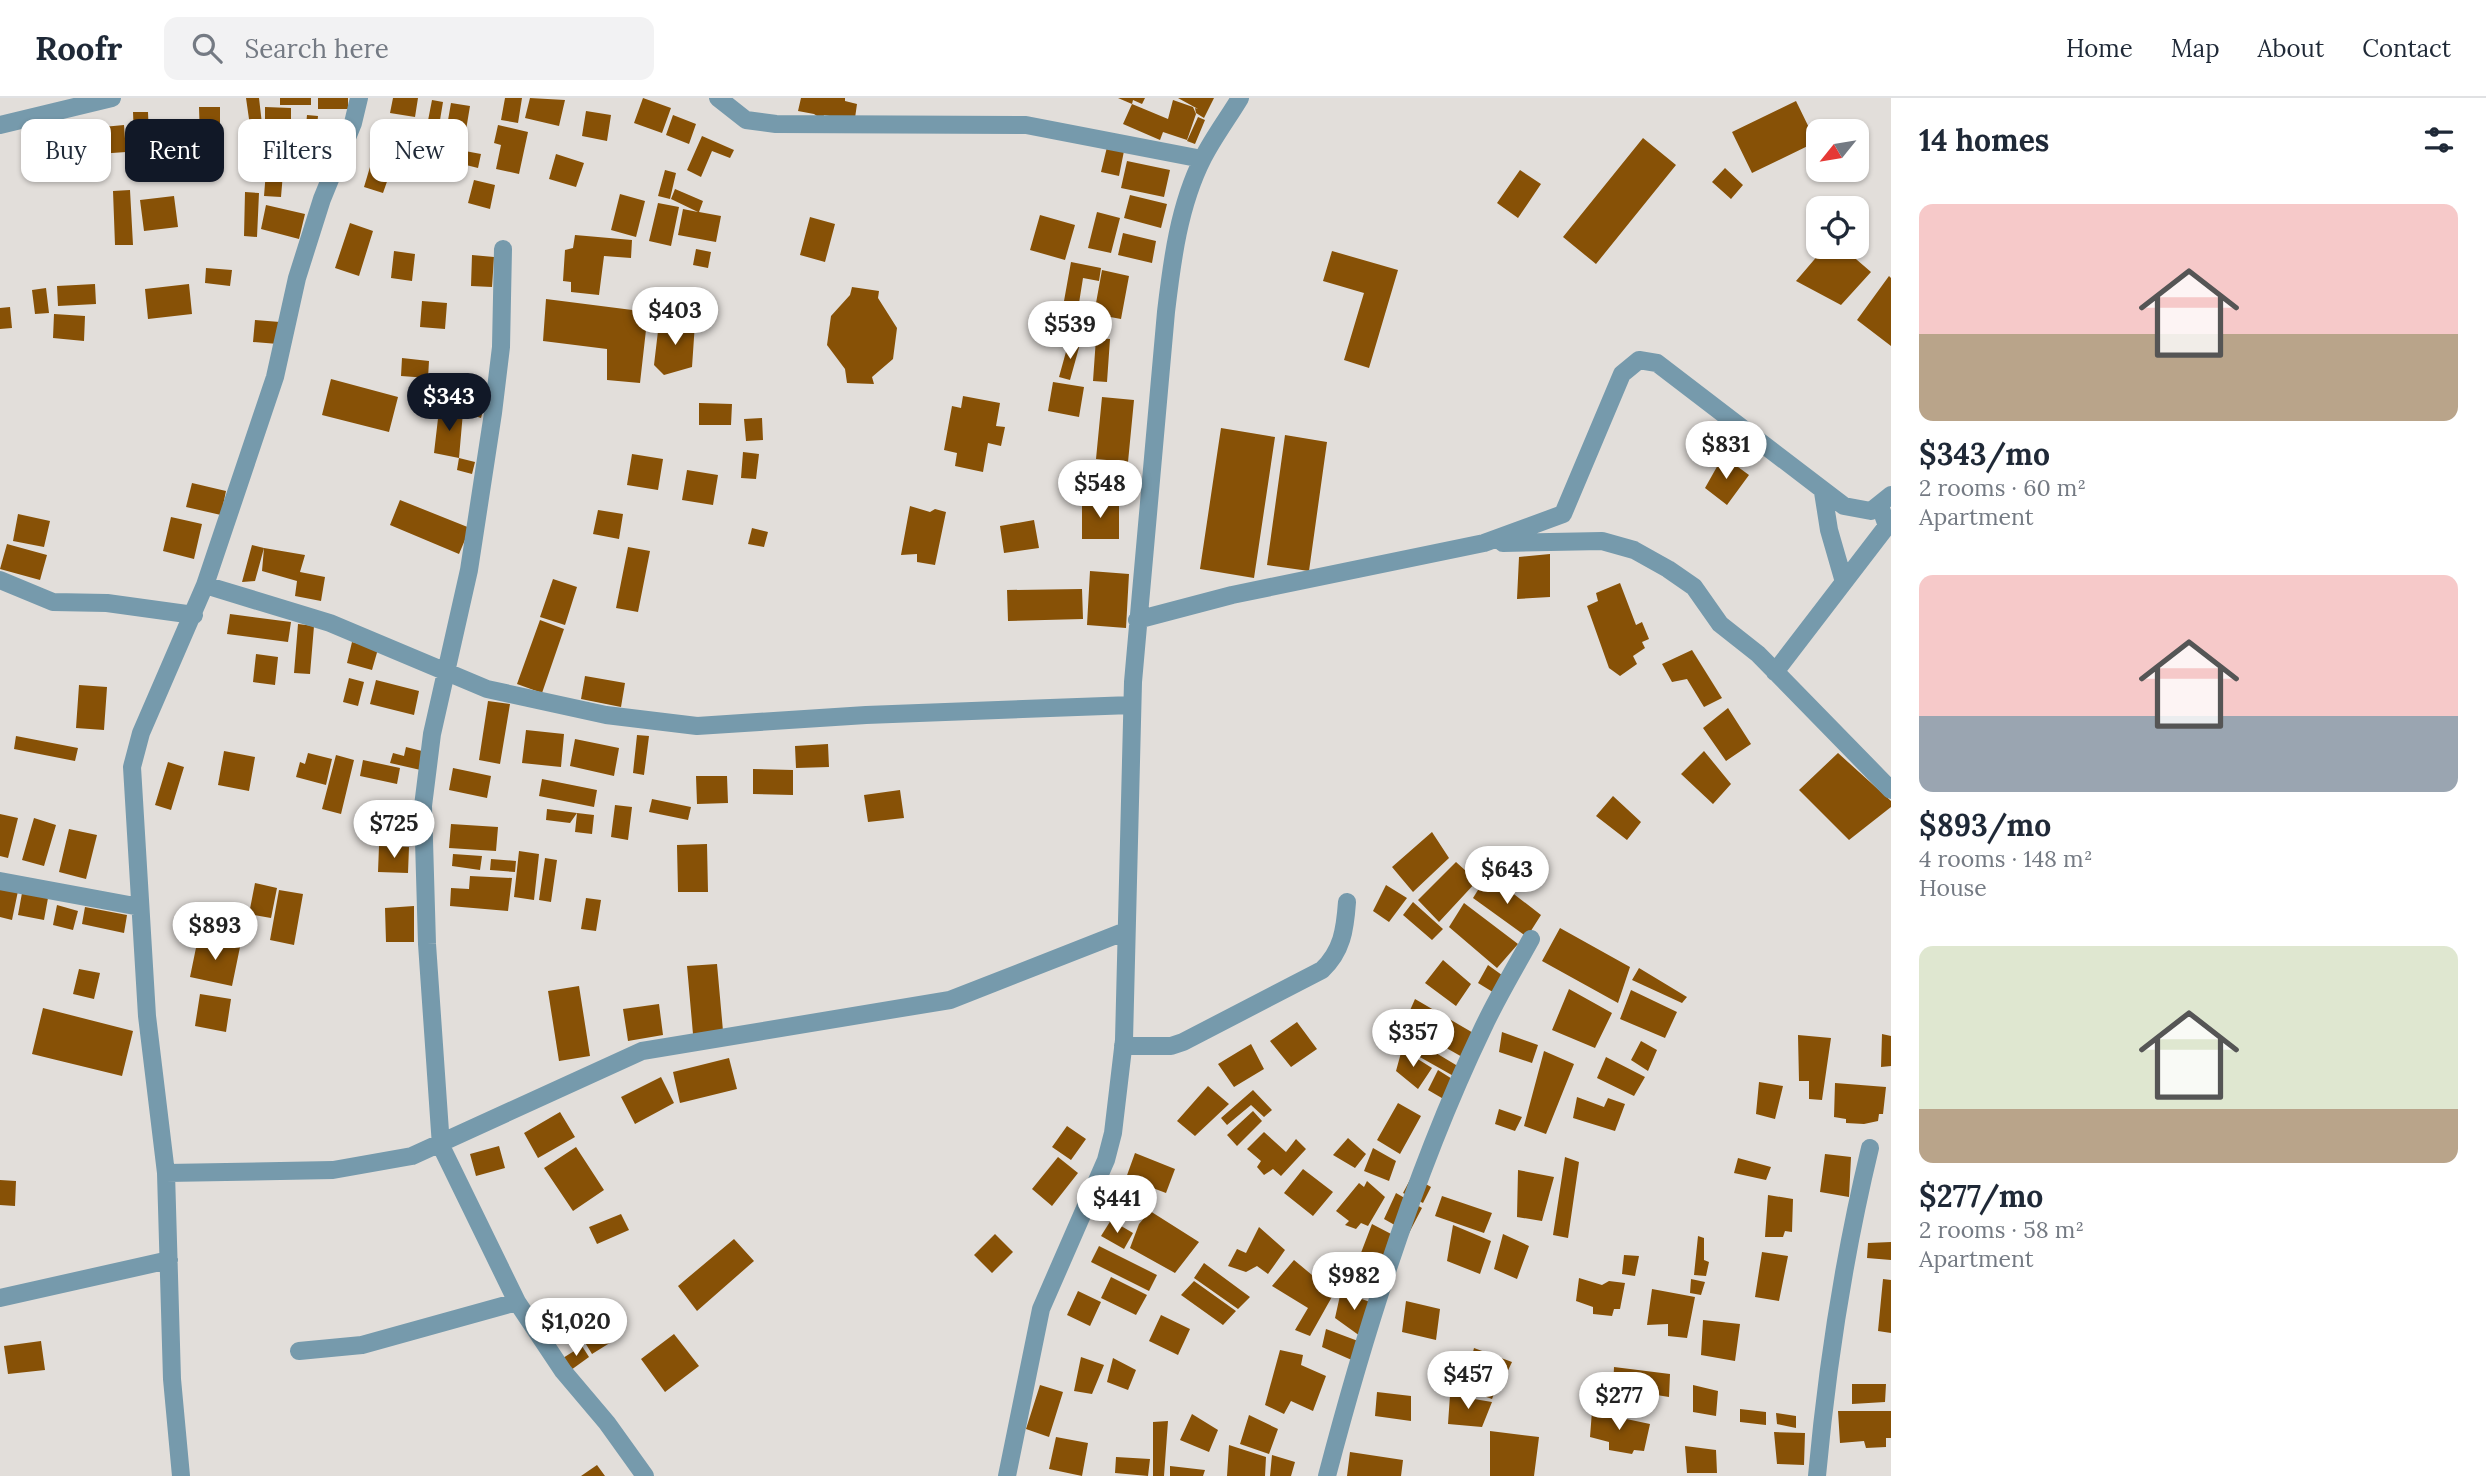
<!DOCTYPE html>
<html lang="en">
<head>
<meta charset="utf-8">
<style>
  :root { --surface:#fff; --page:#f2f2f3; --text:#1f2937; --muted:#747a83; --line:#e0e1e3; --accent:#111827 }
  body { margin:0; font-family:Lora,serif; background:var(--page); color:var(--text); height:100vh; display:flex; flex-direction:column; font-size:26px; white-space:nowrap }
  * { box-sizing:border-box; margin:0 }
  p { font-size:23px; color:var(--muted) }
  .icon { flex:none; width:38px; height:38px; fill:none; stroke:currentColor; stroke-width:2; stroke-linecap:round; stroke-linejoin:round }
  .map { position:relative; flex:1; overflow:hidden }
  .side { display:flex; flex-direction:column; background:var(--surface); width:595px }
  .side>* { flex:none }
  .top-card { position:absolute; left:21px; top:21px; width:665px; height:63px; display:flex; gap:14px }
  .needle { width:46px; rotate:240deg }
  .fabs { position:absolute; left:1806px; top:21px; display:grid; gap:14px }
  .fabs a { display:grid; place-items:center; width:63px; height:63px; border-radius:14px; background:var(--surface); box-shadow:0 2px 5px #0004; font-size:35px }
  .price { position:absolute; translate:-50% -60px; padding:0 16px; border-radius:24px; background:#fff; color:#222; font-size:23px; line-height:46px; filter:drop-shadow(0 2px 4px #0008) }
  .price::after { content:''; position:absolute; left:50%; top:42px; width:21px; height:16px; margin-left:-10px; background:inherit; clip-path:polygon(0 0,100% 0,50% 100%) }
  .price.current { background:var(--accent); color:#fff }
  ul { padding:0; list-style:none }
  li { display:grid; align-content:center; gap:14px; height:371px; padding:0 28px }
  li span { display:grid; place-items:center; height:217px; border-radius:14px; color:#555 }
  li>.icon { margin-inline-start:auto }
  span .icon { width:126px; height:126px; fill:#fffc; stroke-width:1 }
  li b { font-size:30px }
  h2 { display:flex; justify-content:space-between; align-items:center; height:84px; padding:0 28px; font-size:30px }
  .pill { padding:0 24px; border-radius:14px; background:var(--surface); box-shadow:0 2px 5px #0004; font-size:24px; line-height:63px }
  .pill.current { background:var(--accent); color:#fff }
  header { display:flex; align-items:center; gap:42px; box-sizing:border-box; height:98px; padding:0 35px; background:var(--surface); border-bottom:2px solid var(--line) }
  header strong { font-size:33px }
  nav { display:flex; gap:38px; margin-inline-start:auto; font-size:24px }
  .search { width:490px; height:63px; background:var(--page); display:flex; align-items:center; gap:18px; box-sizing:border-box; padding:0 24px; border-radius:14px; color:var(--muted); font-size:26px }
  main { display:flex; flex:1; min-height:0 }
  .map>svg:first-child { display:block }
</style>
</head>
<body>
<header>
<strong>Roofr</strong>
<div class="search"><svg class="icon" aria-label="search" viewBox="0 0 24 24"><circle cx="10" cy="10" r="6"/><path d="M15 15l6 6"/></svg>Search here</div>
<nav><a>Home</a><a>Map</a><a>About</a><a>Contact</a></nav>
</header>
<main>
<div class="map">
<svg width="1891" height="1378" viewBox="0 0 1891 1378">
  <rect width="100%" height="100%" fill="#e2deda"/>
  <path fill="#875106" d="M246,0H259L262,26L250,28Z
    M280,0H311V7H280Z
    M318,0H348V11H318Z
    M393,0H418L415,19L390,15Z
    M505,0H522L518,25L501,22Z
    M530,0L565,2L559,28L525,20Z
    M643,0L671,10L662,35L634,25Z
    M801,0H845V3L857,6L854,27L835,19L824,17L823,22L814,16L798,13Z
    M1118,0H1145L1142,6L1133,2L1132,6L1168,21L1173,2L1193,9L1196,16L1187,42L1163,34L1160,42L1123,26L1132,6Z
    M1178,0H1214L1204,20L1196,15L1195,10L1198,11Z
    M432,2L443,4L437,40L425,38Z
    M1796,3L1816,44L1752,75L1732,34Z
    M451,5L470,8L466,32L447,28Z
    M199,9H220V41H200Z
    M265,9L291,10V36H265Z
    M586,13L611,17L607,43L582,38Z
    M133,14H148L149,39L134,40Z
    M307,17L318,18L316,38H305Z
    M673,17L696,26L689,46L666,37Z
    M1198,19L1205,22L1195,46L1187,43Z
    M389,22L411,27L414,34L387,28Z
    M124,27L126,54L84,57L82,31Z
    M498,27L528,34L519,76L496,71L501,47L494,45Z
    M67,34L69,55L36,58L34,37Z
    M386,36L412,41L408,58L383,52Z
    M702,38L734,52L730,60L712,53L701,79L687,72Z
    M183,40L184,58L135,62L134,43Z
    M1643,40L1676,67L1596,166L1563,139Z
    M1107,49L1124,53L1119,78L1101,74Z
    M263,50L330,62L327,77L260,65Z
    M465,53L481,56L478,70L462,66Z
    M556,56L584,65L576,89L549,81Z
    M184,62L186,74L141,80L139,68Z
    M1127,63L1170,72L1164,99L1121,90Z
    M370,69L390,75L383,95L364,89Z
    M1725,70L1743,87L1731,101L1712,84Z
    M665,72L676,75L670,101L658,98Z
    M1520,72L1541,86L1518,120L1497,105Z
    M266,73L283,75L281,99L264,98Z
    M474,82L495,87L490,111L468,105Z
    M675,91L703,103L699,114L721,118L716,144L678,137L683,111L698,114L671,101Z
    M130,92L133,147H115L113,93Z
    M245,94L259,95L257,139L244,138Z
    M620,96L645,103L636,139L611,132Z
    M1130,97L1167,106L1161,130L1124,120Z
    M174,98L178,129L144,133L140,102Z
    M658,105L679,109L671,148L649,143Z
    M266,107L305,116L299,141L261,131Z
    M1097,114L1120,120L1111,155L1088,150Z
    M1040,117L1075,127L1065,162L1030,152Z
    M810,119L835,126L825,164L800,157Z
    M350,125L373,133L359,178L335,170Z
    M1123,135L1156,143L1152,165L1118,157Z
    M575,137L632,142L631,160L604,158L599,197L571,194V184L563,183L565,152L573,150Z
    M1825,149H1842L1871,174L1841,207L1796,183Z
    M696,151L711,154L708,170L693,167Z
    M394,153L415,156L412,183L391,180Z
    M1332,153L1398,172L1369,270L1344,262L1364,195L1323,183Z
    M472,157L494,159L492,189L471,188Z
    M1071,164L1101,170L1099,183L1083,180L1079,205L1064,203Z
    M206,170L232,172L230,188L205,185Z
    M1102,172L1129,178L1121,221L1094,216Z
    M1889,178L1891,180V248L1857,222Z
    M95,186L96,206L58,208L57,188Z
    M189,186L192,216L148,221L145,191Z
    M852,189L879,193L878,200L897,230L893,261L872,279L874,286L847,285L845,271L827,247L831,218L850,197Z
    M46,190L49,215L35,216L32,192Z
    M546,201L648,214L640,285L607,282V251L543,243Z
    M422,203L447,205L445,231L420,229Z
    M10,209L12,230L0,231V210Z
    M54,216L85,218L84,243L53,240Z
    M255,222L280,224L278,246L253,244Z
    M668,222L695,225L692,269L664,277L654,267L658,233L666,232Z
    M1096,240L1110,241L1107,284L1093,283Z
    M1069,243L1080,246L1070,282L1059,279Z
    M402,260L429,263L428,280L401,278Z
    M331,281L398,299L389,334L322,317Z
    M1053,284L1084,289L1079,319L1048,313Z
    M963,298L1000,305L996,328L1005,329L1001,348L988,345L983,374L955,368L957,355L944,352L952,308L961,310Z
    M1102,299L1134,302L1128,364L1096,361Z
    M699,305L732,306L731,327H699Z
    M468,308L483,313L481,320L463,314Z
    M439,312L463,314L459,360L434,355Z
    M762,320L763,342L746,343L744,321Z
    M1221,330L1275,339L1254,480L1200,471Z
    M1285,337L1327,344L1309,473L1267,467Z
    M743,354L759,356L756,381L741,380Z
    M632,356L663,361L658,392L627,387Z
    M1723,358L1749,377L1727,407L1705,390Z
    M459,360L475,364L472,376L457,372Z
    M687,372L718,377L713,407L682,402Z
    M192,385L226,393L221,417L186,409Z
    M400,402L470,430L459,456L390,427Z
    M1082,402H1119V441H1082Z
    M910,408L930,414L935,411L946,414L935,467L917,464V456L901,457Z
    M598,412L623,416L619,441L593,436Z
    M18,416L50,423L44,449L13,443Z
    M171,419L202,426L194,461L163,453Z
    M1034,422L1039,450L1004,455L1000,428Z
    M752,430L768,434L764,449L748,446Z
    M7,446L47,457L40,482L0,471Z
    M252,447L264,450L255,483L242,484Z
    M628,449L650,453L638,514L616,510Z
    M264,450L305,457L300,474L325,479L321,503L295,498L297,483L262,473Z
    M1550,456V499L1517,501L1519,459Z
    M1090,473L1129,476L1126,530L1087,527Z
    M553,481L577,489L565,527L540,519Z
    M1620,485L1636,527L1642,524L1649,541L1642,544L1645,550L1633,558L1637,566L1620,578L1609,570L1587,508L1598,503L1596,495Z
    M1082,491L1083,521L1008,523L1007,492Z
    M230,516L291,524L288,544L227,536Z
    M540,522L564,531L542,595L517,586Z
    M298,526L314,528L310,576L294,575Z
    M352,544L378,551L372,572L347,565Z
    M1692,552L1722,600L1704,609L1687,581L1672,584L1662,566Z
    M256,556L278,559L275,587L253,584Z
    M585,578L625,585L621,609L581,601Z
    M349,580L364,584L358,608L343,604Z
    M376,582L419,593L414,617L370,606Z
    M79,587L107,589L104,632L76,630Z
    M488,603L510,606L500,666L479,662Z
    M1728,610L1751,646L1726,663L1703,630Z
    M526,632L564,636L561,669L522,665Z
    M637,637L649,638L644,677L633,675Z
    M16,638L78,650L75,663L14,651Z
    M575,641L619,650L614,678L570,668Z
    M828,646L829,669L796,670L795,648Z
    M406,649L422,653L425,673L390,665L393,655L404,658Z
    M224,653L255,659L249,693L218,687Z
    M1704,653L1731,686L1713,706L1681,676Z
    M308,655L332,661L326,687L296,679L300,664L305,666Z
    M1838,655L1891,703V709L1849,742L1799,692Z
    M336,657L354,662L341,716L322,711Z
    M363,662L400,670L397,686L360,678Z
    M168,664L184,669L171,712L155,707Z
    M453,670L491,678L487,700L449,692Z
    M753,671L793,672V697L753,696Z
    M696,678H727L728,705L697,706Z
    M542,681L597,692L594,709L539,698Z
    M900,692L904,720L868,724L864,697Z
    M1613,698L1641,724L1627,742L1596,718Z
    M652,701L691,709L688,722L649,714Z
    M404,705L423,708L420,724L402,721Z
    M615,707L632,709L628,742L611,739Z
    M547,711L577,715L570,725L546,722Z
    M577,715L594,717L592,736L575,734Z
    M0,716L18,720L8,760L0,758Z
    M34,720L56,727L44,768L22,762Z
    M451,726L498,729L496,753L449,750Z
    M69,731L97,737L86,781L59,774Z
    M1432,734L1449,760L1413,794L1392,769Z
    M707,746L708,794H678L677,747Z
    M379,748L409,749L408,775L378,774Z
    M519,753L539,756L534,802L514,799Z
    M453,756L482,758L480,772L452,768Z
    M545,760L557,762L551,804L539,802Z
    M491,761L516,763L515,774L490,772Z
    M1456,764L1477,783L1439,824L1418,802Z
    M1488,776L1541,817L1527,839L1473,800Z
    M470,778L512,780L508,813L450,808L451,790L469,791Z
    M255,785L277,790L271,820L249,816Z
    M1386,787L1407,800L1389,824L1373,813Z
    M0,789L18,793L12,822L0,819Z
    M279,792L303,796L294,847L270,842Z
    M22,795L48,800L44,822L18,817Z
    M586,800L601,802L596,833L581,831Z
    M1413,804L1443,831L1432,842L1403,817Z
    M1464,805L1518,846L1497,870L1449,829Z
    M57,807L78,813L73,832L53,827Z
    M414,808V844H386L385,810Z
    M85,809L127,817L124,835L82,826Z
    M1560,830L1630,869L1618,905L1542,863Z
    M198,840L240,849L232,888L190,879Z
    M1443,862L1471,886L1456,908L1425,885Z
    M717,866L723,933L693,936L687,868Z
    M1488,867L1506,880L1496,896L1478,885Z
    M1639,870L1687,899L1682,905L1632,882Z
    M79,871L100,875L94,901L73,896Z
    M579,888L590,958L559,963L548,893Z
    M1569,891L1612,915L1595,950L1552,932Z
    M1631,892L1677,914L1665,940L1620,921Z
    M200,896L231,901L226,934L195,928Z
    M1415,901L1475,936L1464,960L1404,926Z
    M659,906L663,937L628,943L623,911Z
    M43,910L133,933L122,978L32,956Z
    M1297,924L1317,951L1291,969L1270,943Z
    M1502,934L1538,947L1532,965L1499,954Z
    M1882,936L1891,938V968L1881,969Z
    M1798,937L1831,940L1822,1002L1809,1001V983H1799Z
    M1641,943L1657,952L1648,973L1631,962Z
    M1251,946L1264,971L1234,989L1218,966Z
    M1421,946L1461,970L1457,980L1418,958Z
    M1402,951L1432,970L1418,991L1396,973Z
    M1544,953L1574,966L1546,1036L1524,1028Z
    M1606,959L1645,979L1634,998L1597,980Z
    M729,960L737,991L680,1005L673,974Z
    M1438,972L1457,984L1447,1003L1428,992Z
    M661,979L674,1005L635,1026L621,999Z
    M1759,984L1783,988L1775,1021L1756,1016Z
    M1835,985L1886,989L1883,1016H1879L1878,1023L1864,1026L1846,1025V1021L1834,1019Z
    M1208,988L1229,1006L1195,1038L1177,1023Z
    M1253,992L1272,1012L1264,1019L1251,1007L1227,1027L1221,1020Z
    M1577,999L1604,1009L1608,1000L1625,1006L1615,1033L1573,1020Z
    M1398,1005L1421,1018L1400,1056L1377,1042Z
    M1499,1011L1522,1019L1515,1033L1495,1026Z
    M1253,1013L1262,1023L1237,1048L1227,1037Z
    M560,1014L575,1039L538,1060L524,1035Z
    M1067,1028L1086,1041L1071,1062L1052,1049Z
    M1264,1034L1286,1054L1296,1041L1306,1051L1281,1078L1273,1071L1264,1077L1257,1069L1261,1063L1247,1051Z
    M1348,1040L1366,1056L1355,1070L1333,1057Z
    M499,1048L505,1070L476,1078L470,1056Z
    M576,1049L604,1092L573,1113L544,1070Z
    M1373,1050L1396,1063L1389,1083L1364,1073Z
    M1135,1055L1175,1071L1166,1095L1126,1080Z
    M1825,1056L1851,1059L1849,1099L1820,1094Z
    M1058,1059L1078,1075L1052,1108L1032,1091Z
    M1565,1059L1579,1064L1568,1140L1553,1137Z
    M1738,1060L1771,1069L1766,1082L1734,1075Z
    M1303,1071L1333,1094L1313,1118L1284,1095Z
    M1518,1072L1554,1079L1542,1123L1517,1119Z
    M1412,1078L1431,1089L1423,1105L1403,1095Z
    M0,1082L16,1083L15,1108L0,1107Z
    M1367,1083L1385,1099L1368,1128L1361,1125L1356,1131L1345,1127L1349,1123L1336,1113L1359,1085L1364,1089Z
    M1119,1084L1142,1096L1128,1123L1105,1111Z
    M1396,1095L1422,1110L1409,1135L1384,1121Z
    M1768,1097L1793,1101L1792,1134L1785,1133L1783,1139H1765Z
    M1442,1098L1492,1115L1484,1135L1435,1118Z
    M1150,1113L1199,1144L1175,1175L1130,1150L1139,1126Z
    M621,1116L629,1132L597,1146L589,1129Z
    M1111,1122L1133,1135L1124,1151L1101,1138Z
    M1372,1126L1395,1138L1382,1172L1359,1160Z
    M1453,1127L1491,1143L1480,1176L1447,1163Z
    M1259,1129L1285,1152L1268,1176L1257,1168L1246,1174L1228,1168L1237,1151L1246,1155Z
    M995,1136L1013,1154L992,1175L974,1157Z
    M1503,1136L1529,1148L1517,1181L1494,1171Z
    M1698,1138L1704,1140V1162L1709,1164L1706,1178L1694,1177Z
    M734,1141L754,1163L697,1213L678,1188Z
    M1891,1144V1162L1867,1160L1868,1145Z
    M1099,1148L1157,1177L1149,1193L1091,1164Z
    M1762,1154L1788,1158L1779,1203L1755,1199Z
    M1624,1157L1639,1158L1635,1178L1622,1176Z
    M1294,1162L1324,1187L1331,1179L1338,1188L1310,1238L1295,1232L1308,1210L1272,1188Z
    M1204,1165L1250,1199L1238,1211L1194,1180Z
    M1111,1179L1147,1197L1136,1217L1101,1200Z
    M1579,1180L1602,1187L1609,1183L1625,1185L1620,1211H1614L1612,1218L1593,1216V1209L1576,1203Z
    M1691,1181L1705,1184L1701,1197L1690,1195Z
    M1883,1181L1891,1182V1235L1878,1233Z
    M1194,1183L1236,1213L1223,1227L1181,1197Z
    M1652,1191L1695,1199L1687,1240L1668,1238V1226L1647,1227Z
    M1078,1193L1101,1204L1090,1228L1067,1217Z
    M1341,1193L1375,1206L1360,1238L1335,1220Z
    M1406,1203L1440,1211L1436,1242L1402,1234Z
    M1161,1217L1190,1231L1178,1257L1149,1243Z
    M609,1220L621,1238L592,1256L581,1238Z
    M1703,1222L1740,1226L1735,1263L1701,1257Z
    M1326,1231L1358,1243L1354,1263L1322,1249Z
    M674,1236L699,1268L665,1294L641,1261Z
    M41,1243L45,1272L8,1276L4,1248Z
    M582,1248L589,1259L571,1272L563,1260Z
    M1474,1250L1512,1264L1504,1281L1469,1270Z
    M1280,1252L1303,1257L1301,1267L1326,1278L1313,1313L1291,1303L1284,1316L1265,1307Z
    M1081,1259L1104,1267L1092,1296L1074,1293Z
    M1113,1260L1136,1272L1128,1292L1107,1284Z
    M1614,1269L1670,1276L1669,1299L1613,1290Z
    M1466,1275L1498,1286L1492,1301L1464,1291Z
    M1852,1286H1886L1885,1304L1852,1306Z
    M1040,1287L1063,1294L1049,1339L1026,1331Z
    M1693,1287L1718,1293L1716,1318L1693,1314Z
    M1377,1294L1411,1298V1323L1375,1318Z
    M1611,1294L1646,1303V1317L1607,1308Z
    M1450,1297L1492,1304L1482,1329L1448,1326Z
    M1740,1311L1766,1314V1327L1740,1324Z
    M1605,1312L1618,1315L1617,1319L1650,1326L1644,1353L1634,1352L1632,1356L1609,1352V1344L1590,1339L1592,1313Z
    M1838,1313H1891V1340H1886V1349L1866,1350L1864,1343L1840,1345Z
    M1776,1315L1796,1318V1330L1777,1326Z
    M1192,1316L1218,1332L1209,1354L1180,1342Z
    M1249,1317L1278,1331L1269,1356L1240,1346Z
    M1168,1323L1164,1378H1153V1324Z
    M1490,1333L1539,1339L1534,1378H1490Z
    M1774,1334L1805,1335L1804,1367L1777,1366Z
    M1056,1339L1088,1345L1082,1378L1049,1371Z
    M1229,1347L1266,1359L1265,1378H1227Z
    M1685,1348L1716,1352L1717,1375H1687Z
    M1350,1354L1403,1362L1401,1378H1347Z
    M1272,1357L1295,1364L1291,1378H1270Z
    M1116,1359L1150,1361L1148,1378L1115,1375Z
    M597,1367L605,1378H581Z
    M1170,1368L1205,1372L1203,1378H1170Z"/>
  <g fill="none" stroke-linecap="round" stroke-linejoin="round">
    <path stroke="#769aac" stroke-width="18" d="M718,0L746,22L776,26L1026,27L1202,61
      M0,27L112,0
      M503,151L501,249L493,315L469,472L432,636L423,708L427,846L441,1048L517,1204L563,1273L607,1325L645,1378
      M1823,394L1829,432L1844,484
      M1503,445L1602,443L1634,452L1668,471L1694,489L1720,526L1758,556L1891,692
      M0,482L53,504L107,505L194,517
      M205,487L330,525L487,591L606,617L697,628L866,617L1132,607
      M1137,522L1232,497L1484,445L1563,416L1622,276L1639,262L1657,265L1844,408L1871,413L1891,397
      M1775,574L1887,428L1880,408
      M0,783L140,809
      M1123,948H1171L1183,944L1322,872C1342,853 1345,832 1347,804
      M166,1075L333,1072L412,1058L642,953L950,902L1126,833
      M0,1200L169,1162
      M299,1253L362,1247L517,1204
      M181,1378L172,1281L166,1075L147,918L132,669L141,635L205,487L275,279L297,180L322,101L353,25L359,0
      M1007,1378L1041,1211L1106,1062L1113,1035L1124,942L1133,584L1166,214C1172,163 1179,107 1203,60C1213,40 1228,20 1240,0
      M1327,1378C1366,1229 1416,1070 1483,930C1497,900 1515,870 1531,841
      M1817,1378C1827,1268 1844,1158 1870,1050"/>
  </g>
</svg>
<div class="fabs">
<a><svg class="needle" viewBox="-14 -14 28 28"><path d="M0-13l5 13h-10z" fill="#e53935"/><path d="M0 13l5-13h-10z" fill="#747a83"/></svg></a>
<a><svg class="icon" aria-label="locate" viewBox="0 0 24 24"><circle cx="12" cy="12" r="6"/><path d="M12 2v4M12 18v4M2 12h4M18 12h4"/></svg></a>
</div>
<b class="price" style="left:675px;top:249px">$403</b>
<b class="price" style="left:1070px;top:263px">$539</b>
<b class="price current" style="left:449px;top:335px">$343</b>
<b class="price" style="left:1726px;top:383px">$831</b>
<b class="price" style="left:1100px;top:422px">$548</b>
<b class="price" style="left:394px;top:762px">$725</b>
<b class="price" style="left:1507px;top:808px">$643</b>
<b class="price" style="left:215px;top:864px">$893</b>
<b class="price" style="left:1413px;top:971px">$357</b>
<b class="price" style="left:1117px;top:1137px">$441</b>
<b class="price" style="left:1354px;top:1214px">$982</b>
<b class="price" style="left:576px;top:1260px">$1,020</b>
<b class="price" style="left:1468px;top:1313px">$457</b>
<b class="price" style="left:1619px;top:1334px">$277</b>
<div class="top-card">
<a class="pill">Buy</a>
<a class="pill current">Rent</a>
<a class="pill">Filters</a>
<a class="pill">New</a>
</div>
</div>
<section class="side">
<h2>14 homes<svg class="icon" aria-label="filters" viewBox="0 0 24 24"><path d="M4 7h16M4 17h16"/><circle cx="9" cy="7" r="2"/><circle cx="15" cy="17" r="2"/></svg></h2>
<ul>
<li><span style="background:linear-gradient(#f6c9c9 60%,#b9a48a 0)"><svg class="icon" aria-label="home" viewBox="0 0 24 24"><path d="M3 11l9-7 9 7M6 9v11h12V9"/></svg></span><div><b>$343/mo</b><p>2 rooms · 60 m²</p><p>Apartment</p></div></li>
<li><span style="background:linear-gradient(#f6c9c9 65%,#9aa5b1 0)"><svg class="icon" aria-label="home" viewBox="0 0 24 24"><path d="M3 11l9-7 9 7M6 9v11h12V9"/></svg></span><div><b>$893/mo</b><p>4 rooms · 148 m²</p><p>House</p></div></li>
<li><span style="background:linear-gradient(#dfe7d0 75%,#b9a48a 0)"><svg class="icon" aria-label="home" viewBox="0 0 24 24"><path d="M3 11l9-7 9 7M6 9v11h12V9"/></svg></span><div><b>$277/mo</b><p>2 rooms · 58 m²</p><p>Apartment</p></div></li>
</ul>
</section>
</main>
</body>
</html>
